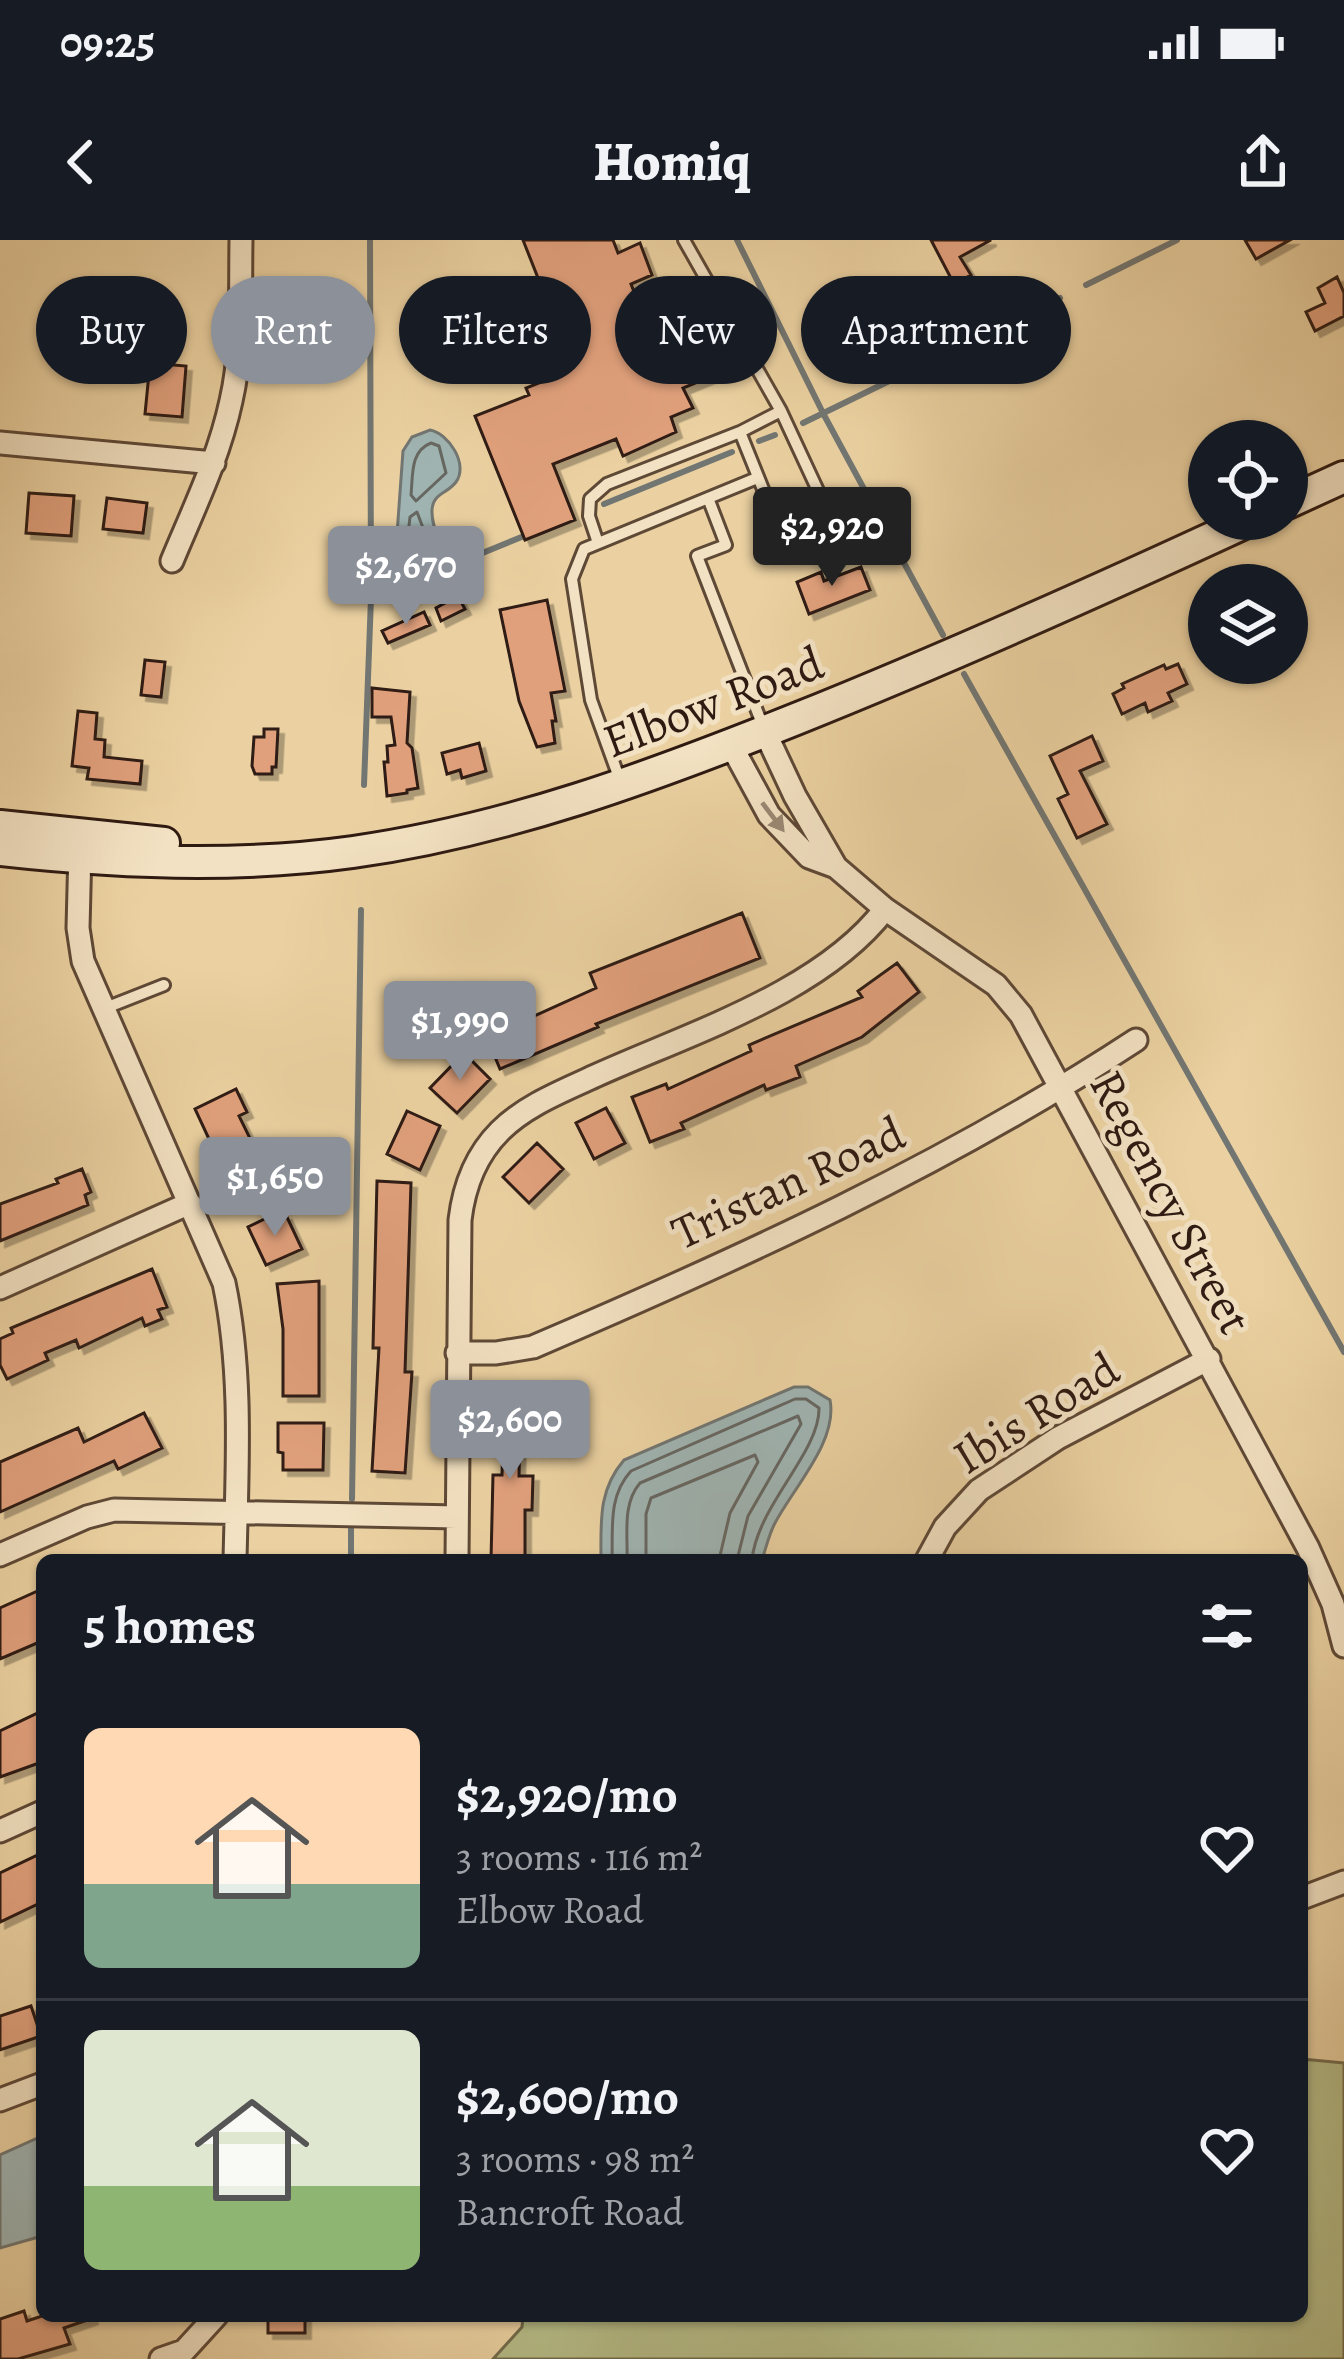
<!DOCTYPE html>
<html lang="en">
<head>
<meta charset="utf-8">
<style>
  :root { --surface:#171b24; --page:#20242c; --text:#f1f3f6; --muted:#9ea1a6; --line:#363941; --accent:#8c9099 }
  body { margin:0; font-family:Alegreya,serif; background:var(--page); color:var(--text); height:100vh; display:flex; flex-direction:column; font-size:45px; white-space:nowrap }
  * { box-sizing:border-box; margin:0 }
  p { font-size:39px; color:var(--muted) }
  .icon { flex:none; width:66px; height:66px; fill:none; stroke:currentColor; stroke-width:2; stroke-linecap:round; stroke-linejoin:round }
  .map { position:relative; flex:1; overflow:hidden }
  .sheet { position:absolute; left:36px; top:1314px; width:1272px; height:768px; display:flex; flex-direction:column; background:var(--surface); border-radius:18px; box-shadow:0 3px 9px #0004 }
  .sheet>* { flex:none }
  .hud { position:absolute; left:36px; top:36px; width:1272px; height:108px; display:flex; gap:24px }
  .controls { position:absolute; left:1188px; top:180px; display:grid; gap:24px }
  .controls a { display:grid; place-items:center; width:120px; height:120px; border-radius:50%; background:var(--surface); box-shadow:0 3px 9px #0004; font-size:60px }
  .price { position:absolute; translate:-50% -102px; padding:0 27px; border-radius:12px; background:var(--accent); color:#fff; font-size:39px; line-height:78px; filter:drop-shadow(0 3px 6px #0008) }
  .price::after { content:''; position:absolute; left:50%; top:72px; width:36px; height:27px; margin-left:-18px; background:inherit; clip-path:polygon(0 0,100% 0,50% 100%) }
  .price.on { background:#222; color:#fff }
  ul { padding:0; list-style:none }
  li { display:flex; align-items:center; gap:36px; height:300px; padding:0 48px }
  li+li { border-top:3px solid var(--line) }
  li span { display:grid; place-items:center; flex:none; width:336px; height:240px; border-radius:18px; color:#555 }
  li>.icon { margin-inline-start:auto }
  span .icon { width:144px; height:144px; fill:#fffc; stroke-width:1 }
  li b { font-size:51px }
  h2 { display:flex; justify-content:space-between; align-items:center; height:144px; padding:0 48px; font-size:51px }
  .tag { padding:0 42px; border-radius:54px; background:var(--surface); box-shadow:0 3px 9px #0004; font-size:42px; line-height:108px }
  .tag.on { background:var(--accent); color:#fff }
  .status { display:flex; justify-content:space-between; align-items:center; height:84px; padding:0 60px; background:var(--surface); direction:ltr }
  .status svg { height:33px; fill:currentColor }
  header { display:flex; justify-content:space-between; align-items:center; height:156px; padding:0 48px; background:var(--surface); font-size:54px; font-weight:800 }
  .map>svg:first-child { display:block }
</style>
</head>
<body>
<div class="status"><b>09:25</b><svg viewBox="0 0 49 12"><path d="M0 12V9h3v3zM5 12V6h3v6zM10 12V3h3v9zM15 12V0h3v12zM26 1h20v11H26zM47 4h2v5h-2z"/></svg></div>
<header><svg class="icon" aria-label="back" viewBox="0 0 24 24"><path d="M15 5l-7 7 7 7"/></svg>Homiq<svg class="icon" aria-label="share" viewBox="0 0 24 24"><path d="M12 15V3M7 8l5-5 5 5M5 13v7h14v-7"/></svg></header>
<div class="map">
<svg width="1344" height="2119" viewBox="0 0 1344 2119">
  <defs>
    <filter id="shadow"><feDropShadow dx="5.5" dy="5.5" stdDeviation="0" flood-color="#0004"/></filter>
  </defs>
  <rect width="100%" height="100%" fill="#ebd1a1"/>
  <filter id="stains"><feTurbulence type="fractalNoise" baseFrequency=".00167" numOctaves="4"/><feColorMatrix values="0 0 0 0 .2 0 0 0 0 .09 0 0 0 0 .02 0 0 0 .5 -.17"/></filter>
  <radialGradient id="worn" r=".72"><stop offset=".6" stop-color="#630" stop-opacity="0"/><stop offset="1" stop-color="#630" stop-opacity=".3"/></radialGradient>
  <path fill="#b5bc87" stroke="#726b4c" stroke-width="3" d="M1302,1819L1344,1823V2119H493L522,2087L523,2076H1302Z"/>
  <path fill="#9fb4b2" stroke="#727672" stroke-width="3" d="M430,190C448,193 469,224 456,242C447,254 433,253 432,270C431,292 447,309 445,334L424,348L411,349L395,322L403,211L412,197Z
    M794,1147H808L830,1160C838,1201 794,1247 775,1283C769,1294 766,1308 762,1320H601C601,1282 598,1250 624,1220Z
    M42,1896V1996L0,2008V1915Z"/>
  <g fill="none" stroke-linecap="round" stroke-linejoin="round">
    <path stroke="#676762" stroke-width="3" d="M431,203L439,206L446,233L416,261L411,255C413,235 410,211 431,203Z
      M417,272L434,317L433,330L419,337C402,324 408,297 410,277Z
      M612,1320C613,1288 608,1256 631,1231L795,1159H806L819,1168C820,1212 757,1266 752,1320
      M627,1320C628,1294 622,1264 640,1243L798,1176L801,1184L748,1276L737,1320
      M646,1320V1274L651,1258L755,1215L758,1222L730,1273L719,1320"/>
    <path stroke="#727672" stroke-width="6" d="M737,0L824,175L943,395
      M1086,45L1177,0
      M803,183L1060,58
      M759,201L775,195
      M604,264L732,212
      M441,330L529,294
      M371,358L412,342
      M964,434L1344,1112
      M364,545L371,358L370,0
      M352,1259L361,670
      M351,1320V1288"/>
  </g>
  <path fill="#e0a07c" stroke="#2f1a12" stroke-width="3" filter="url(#shadow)" d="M523,0H613L618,13L640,3L652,35L631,44L652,98L694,81L715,135L683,148L693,168L671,177L676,192L623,216L616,199L553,224L575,280L525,300L475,176L529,155L526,148L554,137L547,122L568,114Z
    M931,0H991L960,17L971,35L954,44Z
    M1245,0H1290L1256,19Z
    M1337,37L1344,53V76L1315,91L1306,72L1325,63L1318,48Z
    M150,123L186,126L182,177L145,174Z
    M29,253L74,256L71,296L26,293Z
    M107,258L147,263L143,293L103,289Z
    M861,327L870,350L809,374L797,342L821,332L824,341Z
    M458,356L465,369L441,381L436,368Z
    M547,360L565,451L551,453L556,481H552L555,503L537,507L519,461L500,370Z
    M424,372L430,385L388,403L382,391Z
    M145,420L165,422L161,457L141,455Z
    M1178,424L1187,444L1168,453L1172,461L1148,472L1145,463L1122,474L1113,454L1124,448L1122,444L1164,425L1166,429Z
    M372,448L410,452L407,503L412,508L418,548L407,550V553L387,556L384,522H388L387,506L395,505L391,477H372Z
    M78,471L97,473L95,499L105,500L104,517L142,521L140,544L87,539L89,528L72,526Z
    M264,489H278L276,527H272V534H255L252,526L254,497H264Z
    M1092,496L1103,521L1080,531L1107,584L1077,598L1058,559L1068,554L1050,516Z
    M479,503L486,531L462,538L460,530L447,534L442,513Z
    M742,673L760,718L596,784L598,787L500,829L483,788L518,774L521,782L596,748L590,733Z
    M897,723L919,752L862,797L796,826L800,837L766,850L764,845L681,883L684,889L650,902L632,857L666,844L668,849L751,811L749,805L862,757L858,751Z
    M464,813L490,839L457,873L430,848Z
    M236,849L247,872L239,876L271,941L236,957L195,869Z
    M606,868L625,903L594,919L576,883Z
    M407,871L440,886L420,930L387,914Z
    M537,903L563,929L529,963L503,937Z
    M82,929L91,952L85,955L88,965L0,1001V964L58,943L56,939Z
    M377,941L411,943L405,1132H412L405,1233L372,1231L379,1108H373Z
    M273,975L275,980L286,975L302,1009L266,1025L248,987Z
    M152,1029L167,1067L158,1070L162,1079L145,1086L142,1078L79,1108L76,1100L45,1113L48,1120L7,1139L0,1125V1099L13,1093L11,1088Z
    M319,1041V1156H283V1089L277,1044Z
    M494,1157H527L526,1198L520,1197L519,1236H533L532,1270H525V1320H491L493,1235H502L503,1196H494Z
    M144,1173L162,1208L118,1229L114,1221L0,1272V1222L78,1188L84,1202Z
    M278,1183H324L323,1230H283V1213L278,1212Z
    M42,1349V1401L0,1419V1368Z
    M42,1471V1522L0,1537V1491Z
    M42,1613V1662L0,1682V1633Z
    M31,1766L41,1796L0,1810V1776Z
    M24,2071L27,2081L42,2076L93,2078L64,2088L70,2104L18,2119H0V2079Z
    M268,2076H305V2093H268Z"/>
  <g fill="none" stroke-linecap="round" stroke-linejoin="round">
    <g stroke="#5e4836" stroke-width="16">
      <path id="service" d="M684,0L781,171L833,283
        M740,192L783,299
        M708,258L726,305L697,316L764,489
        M598,303L589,276L590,259L607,244L740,192L781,171
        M621,543L591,460L572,339L584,309L757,238
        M103,769L164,745"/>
    </g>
    <g stroke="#5e4836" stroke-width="27">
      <path id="minor" d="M0,203L214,223
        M172,321C194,268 219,217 231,161C243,109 240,53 241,0
        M765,492L795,556L836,627L885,669L996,745L1021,775L1308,1308L1333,1364L1344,1406
        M731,505L769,575L809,617L836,627
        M80,609L78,688L83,721L224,1043C243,1133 237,1228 235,1320
        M0,1048L190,963
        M457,1113H496L533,1107C741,1018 947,924 1136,800
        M0,1315L87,1277L114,1270L457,1277
        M457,1320L460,980C464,946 475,916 500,891C526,865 563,851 595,836C690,793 822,752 885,669
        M927,1320L945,1287L979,1250L1058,1198L1209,1119
        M0,1591L42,1572
        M1302,1658L1344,1642
        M0,1860L42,1844
        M161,2119L184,2111L216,2076"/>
    </g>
    <g stroke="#2f1a12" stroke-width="36">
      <path id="secondary" d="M1287,263L1344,237
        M0,586L164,603
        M0,610C116,623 238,628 353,612C508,590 651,537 796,479C951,417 1102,349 1253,279"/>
    </g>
    <use href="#service" stroke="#f2e1c2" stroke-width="10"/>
    <use href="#minor" stroke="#f2e1c2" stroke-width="21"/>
    <use href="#secondary" stroke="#f2e1c2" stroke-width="30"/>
  </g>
  <defs><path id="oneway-solid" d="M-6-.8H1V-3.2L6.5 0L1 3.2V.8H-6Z" transform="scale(3)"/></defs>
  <use fill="#9a8773" href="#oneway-solid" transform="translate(773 577) rotate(53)"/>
  <g text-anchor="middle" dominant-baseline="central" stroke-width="10" stroke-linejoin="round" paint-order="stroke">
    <g font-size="48" fill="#2f1a12" stroke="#f2e1c2">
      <text transform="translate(713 462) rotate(-21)">Elbow Road</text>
      <text transform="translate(788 943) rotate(-25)">Tristan Road</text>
      <text transform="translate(1171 962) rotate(62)">Regency Street</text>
      <text transform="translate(1036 1173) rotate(-32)">Ibis Road</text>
    </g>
  </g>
  <rect width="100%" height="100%" filter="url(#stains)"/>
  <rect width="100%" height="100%" fill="url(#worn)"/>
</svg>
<div class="controls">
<a><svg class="icon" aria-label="locate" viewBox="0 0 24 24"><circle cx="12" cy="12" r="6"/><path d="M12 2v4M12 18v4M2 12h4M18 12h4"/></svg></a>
<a><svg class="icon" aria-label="layers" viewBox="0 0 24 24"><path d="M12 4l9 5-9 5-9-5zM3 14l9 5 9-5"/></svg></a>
</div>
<b class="price on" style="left:832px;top:349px">$2,920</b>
<b class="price" style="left:406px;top:388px">$2,670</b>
<b class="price" style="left:460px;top:843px">$1,990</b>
<b class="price" style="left:275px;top:999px">$1,650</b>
<b class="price" style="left:510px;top:1242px">$2,600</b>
<div class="hud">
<a class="tag">Buy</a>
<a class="tag on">Rent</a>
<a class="tag">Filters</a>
<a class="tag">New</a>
<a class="tag">Apartment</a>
</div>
<section class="sheet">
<h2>5 homes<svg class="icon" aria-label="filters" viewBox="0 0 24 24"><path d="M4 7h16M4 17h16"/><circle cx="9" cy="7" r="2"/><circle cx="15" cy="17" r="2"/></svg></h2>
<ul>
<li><span style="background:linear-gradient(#ffd9b3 65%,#7fa58c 0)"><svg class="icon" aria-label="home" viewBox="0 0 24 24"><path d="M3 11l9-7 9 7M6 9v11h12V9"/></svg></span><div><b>$2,920/mo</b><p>3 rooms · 116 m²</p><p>Elbow Road</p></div><svg class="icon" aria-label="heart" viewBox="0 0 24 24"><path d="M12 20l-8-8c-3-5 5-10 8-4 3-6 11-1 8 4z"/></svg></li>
<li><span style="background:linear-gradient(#dfe7d0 65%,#8fb573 0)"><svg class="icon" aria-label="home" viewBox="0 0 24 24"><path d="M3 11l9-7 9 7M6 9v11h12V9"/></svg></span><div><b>$2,600/mo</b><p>3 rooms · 98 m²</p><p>Bancroft Road</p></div><svg class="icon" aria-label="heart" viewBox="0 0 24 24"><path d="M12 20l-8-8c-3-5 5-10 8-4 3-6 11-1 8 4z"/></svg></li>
</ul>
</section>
</div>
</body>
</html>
